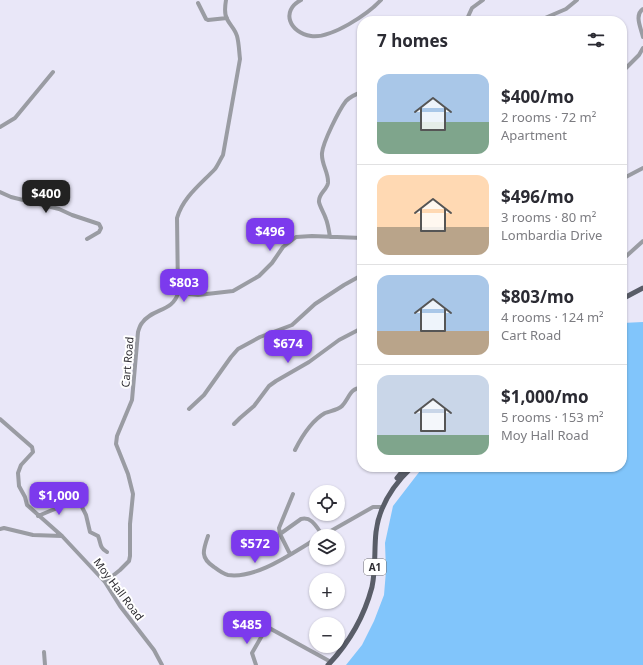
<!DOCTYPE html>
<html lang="en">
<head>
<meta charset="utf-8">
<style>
  :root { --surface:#fff; --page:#f7f7f7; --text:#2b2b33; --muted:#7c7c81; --line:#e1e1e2; --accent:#7c3aed }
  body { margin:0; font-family:"Noto Sans",sans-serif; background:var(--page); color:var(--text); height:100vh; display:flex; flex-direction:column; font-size:15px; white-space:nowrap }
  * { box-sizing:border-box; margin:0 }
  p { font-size:13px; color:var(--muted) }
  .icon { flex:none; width:22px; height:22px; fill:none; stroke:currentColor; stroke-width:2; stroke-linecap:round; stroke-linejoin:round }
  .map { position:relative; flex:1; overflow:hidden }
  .sheet { position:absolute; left:357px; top:16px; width:270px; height:456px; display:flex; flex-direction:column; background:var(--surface); border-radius:16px; box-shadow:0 1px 3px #0004 }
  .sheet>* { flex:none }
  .controls { position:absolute; left:309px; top:485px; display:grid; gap:8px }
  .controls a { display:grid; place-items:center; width:36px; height:36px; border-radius:50%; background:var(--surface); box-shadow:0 1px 3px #0004; font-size:20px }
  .price { position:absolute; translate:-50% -34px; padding:0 9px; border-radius:8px; background:var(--accent); color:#fff; font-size:13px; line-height:26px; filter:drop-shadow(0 1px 2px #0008) }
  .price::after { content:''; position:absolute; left:50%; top:24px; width:12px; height:9px; margin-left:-6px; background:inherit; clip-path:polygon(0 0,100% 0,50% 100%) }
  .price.selected { background:#222; color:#fff }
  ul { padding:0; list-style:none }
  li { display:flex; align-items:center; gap:12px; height:100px; padding:0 20px }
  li+li { border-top:1px solid var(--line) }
  li span { display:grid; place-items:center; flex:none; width:112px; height:80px; border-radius:12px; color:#555 }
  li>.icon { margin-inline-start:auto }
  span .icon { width:48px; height:48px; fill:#fffc; stroke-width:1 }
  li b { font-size:17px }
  h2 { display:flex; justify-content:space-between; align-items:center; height:48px; padding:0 20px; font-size:17px }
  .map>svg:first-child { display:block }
</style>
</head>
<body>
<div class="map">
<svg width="643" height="665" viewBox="0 0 643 665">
  <rect width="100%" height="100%" fill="#e9e7f8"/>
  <path fill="#81c5fb" d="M643,322V665H346L362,645L374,621L384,595L386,571L385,543L393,506L423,467H622V323Z"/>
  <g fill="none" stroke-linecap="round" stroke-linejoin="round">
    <path stroke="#9a9ca3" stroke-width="4" d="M301,0C280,11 290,33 311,36C331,39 368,14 381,0
      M198,3L206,19L208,20L227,18
      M643,9C634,15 641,28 643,37
      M466,21L472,8L483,0
      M538,21L566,9L577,0
      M622,72L639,55L643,48
      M0,127L15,118L53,72
      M622,179L643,168
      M0,192L11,197L59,209L72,215L99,224L101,228L99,232L87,239
      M330,237C329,231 328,224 326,219C324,213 320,207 319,202C318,194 327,190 328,183C329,173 321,164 322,153C323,142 339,110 346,101C351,96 356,94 362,92
      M622,260L643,241
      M178,293L198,295L233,291L259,276L272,263L283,247L296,237L312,236L362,238
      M189,409L204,395L231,357L238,349L260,337L292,325L315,304L344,285L362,275
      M0,419L32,447L33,452L21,465L18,473L19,486L25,497L27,505L62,536L105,582L120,606L154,650L162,665
      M234,424L240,418L254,406L269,386L276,381L309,362L339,340L362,328
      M295,450C302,436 311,421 325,413C330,411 338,410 342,406C349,399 350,387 362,388
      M38,516L74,501L80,503L86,515L90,532L98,536C101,542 99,548 107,552
      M0,529L4,528L33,535L62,536
      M280,534L301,519C312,516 317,528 323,536
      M208,536C203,550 200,558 214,567C218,570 223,574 228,575C257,579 292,553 316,539
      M322,536L373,507H383
      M290,554L280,534L279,528L293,494
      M105,582L120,570L129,561L130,556V524L133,494L128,474L116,444L117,436L132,400L138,332C139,329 140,325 142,323C152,308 173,312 178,293L177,218C183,197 201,184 215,169C218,165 220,160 223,155L240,59C239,51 239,43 237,36C235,29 230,25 227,19C224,14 225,6 226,0
      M251,618L331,662
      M44,652L45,665
      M256,665L252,653L267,627"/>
    <path stroke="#595d68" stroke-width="5" d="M622,299L643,288
      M397,478L406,467
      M328,665C349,643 364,617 372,587C376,568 374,550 376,532C379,506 393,485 412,467"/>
  </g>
  <g text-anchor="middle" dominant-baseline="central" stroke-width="4" stroke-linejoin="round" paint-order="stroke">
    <rect fill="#fff" stroke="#6d6c70" stroke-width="1" x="364" y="559" width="22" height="16" rx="3"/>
    <g font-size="10" font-weight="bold" fill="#2e2d33">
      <text x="375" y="567">A1</text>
    </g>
    <g font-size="11" fill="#2e2d33" stroke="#fff">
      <text transform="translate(127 362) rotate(-85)">Cart Road</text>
      <text transform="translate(119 589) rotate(53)">Moy Hall Road</text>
    </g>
  </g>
</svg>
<div class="controls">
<a><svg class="icon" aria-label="locate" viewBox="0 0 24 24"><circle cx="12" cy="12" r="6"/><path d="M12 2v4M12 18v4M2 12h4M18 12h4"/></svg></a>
<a><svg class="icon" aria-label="layers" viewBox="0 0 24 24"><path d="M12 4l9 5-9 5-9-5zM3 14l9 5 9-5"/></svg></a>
<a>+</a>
<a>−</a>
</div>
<b class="price selected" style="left:46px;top:214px">$400</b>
<b class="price" style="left:270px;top:252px">$496</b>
<b class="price" style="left:184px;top:303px">$803</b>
<b class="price" style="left:288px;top:364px">$674</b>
<b class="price" style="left:59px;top:516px">$1,000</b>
<b class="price" style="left:255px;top:564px">$572</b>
<b class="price" style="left:247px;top:645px">$485</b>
<section class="sheet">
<h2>7 homes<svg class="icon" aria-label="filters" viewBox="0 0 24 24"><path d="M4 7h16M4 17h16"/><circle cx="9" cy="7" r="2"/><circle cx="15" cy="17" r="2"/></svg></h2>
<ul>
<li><span style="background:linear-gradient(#a9c7e8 60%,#7fa58c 0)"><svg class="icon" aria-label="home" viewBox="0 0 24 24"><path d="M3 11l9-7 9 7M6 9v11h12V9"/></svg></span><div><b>$400/mo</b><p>2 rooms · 72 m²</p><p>Apartment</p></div></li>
<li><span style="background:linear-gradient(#ffd9b3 65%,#b9a48a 0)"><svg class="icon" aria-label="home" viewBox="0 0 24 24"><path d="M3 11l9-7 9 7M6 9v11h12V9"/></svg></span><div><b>$496/mo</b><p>3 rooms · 80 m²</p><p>Lombardia Drive</p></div></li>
<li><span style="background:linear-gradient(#a9c7e8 70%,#b9a48a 0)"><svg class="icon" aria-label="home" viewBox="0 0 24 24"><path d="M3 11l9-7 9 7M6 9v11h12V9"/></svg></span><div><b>$803/mo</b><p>4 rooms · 124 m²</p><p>Cart Road</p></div></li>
<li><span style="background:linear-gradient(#c9d6e8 75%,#7fa58c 0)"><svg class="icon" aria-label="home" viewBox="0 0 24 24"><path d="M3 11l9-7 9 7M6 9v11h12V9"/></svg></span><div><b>$1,000/mo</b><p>5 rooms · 153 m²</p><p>Moy Hall Road</p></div></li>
</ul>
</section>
</div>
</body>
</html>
